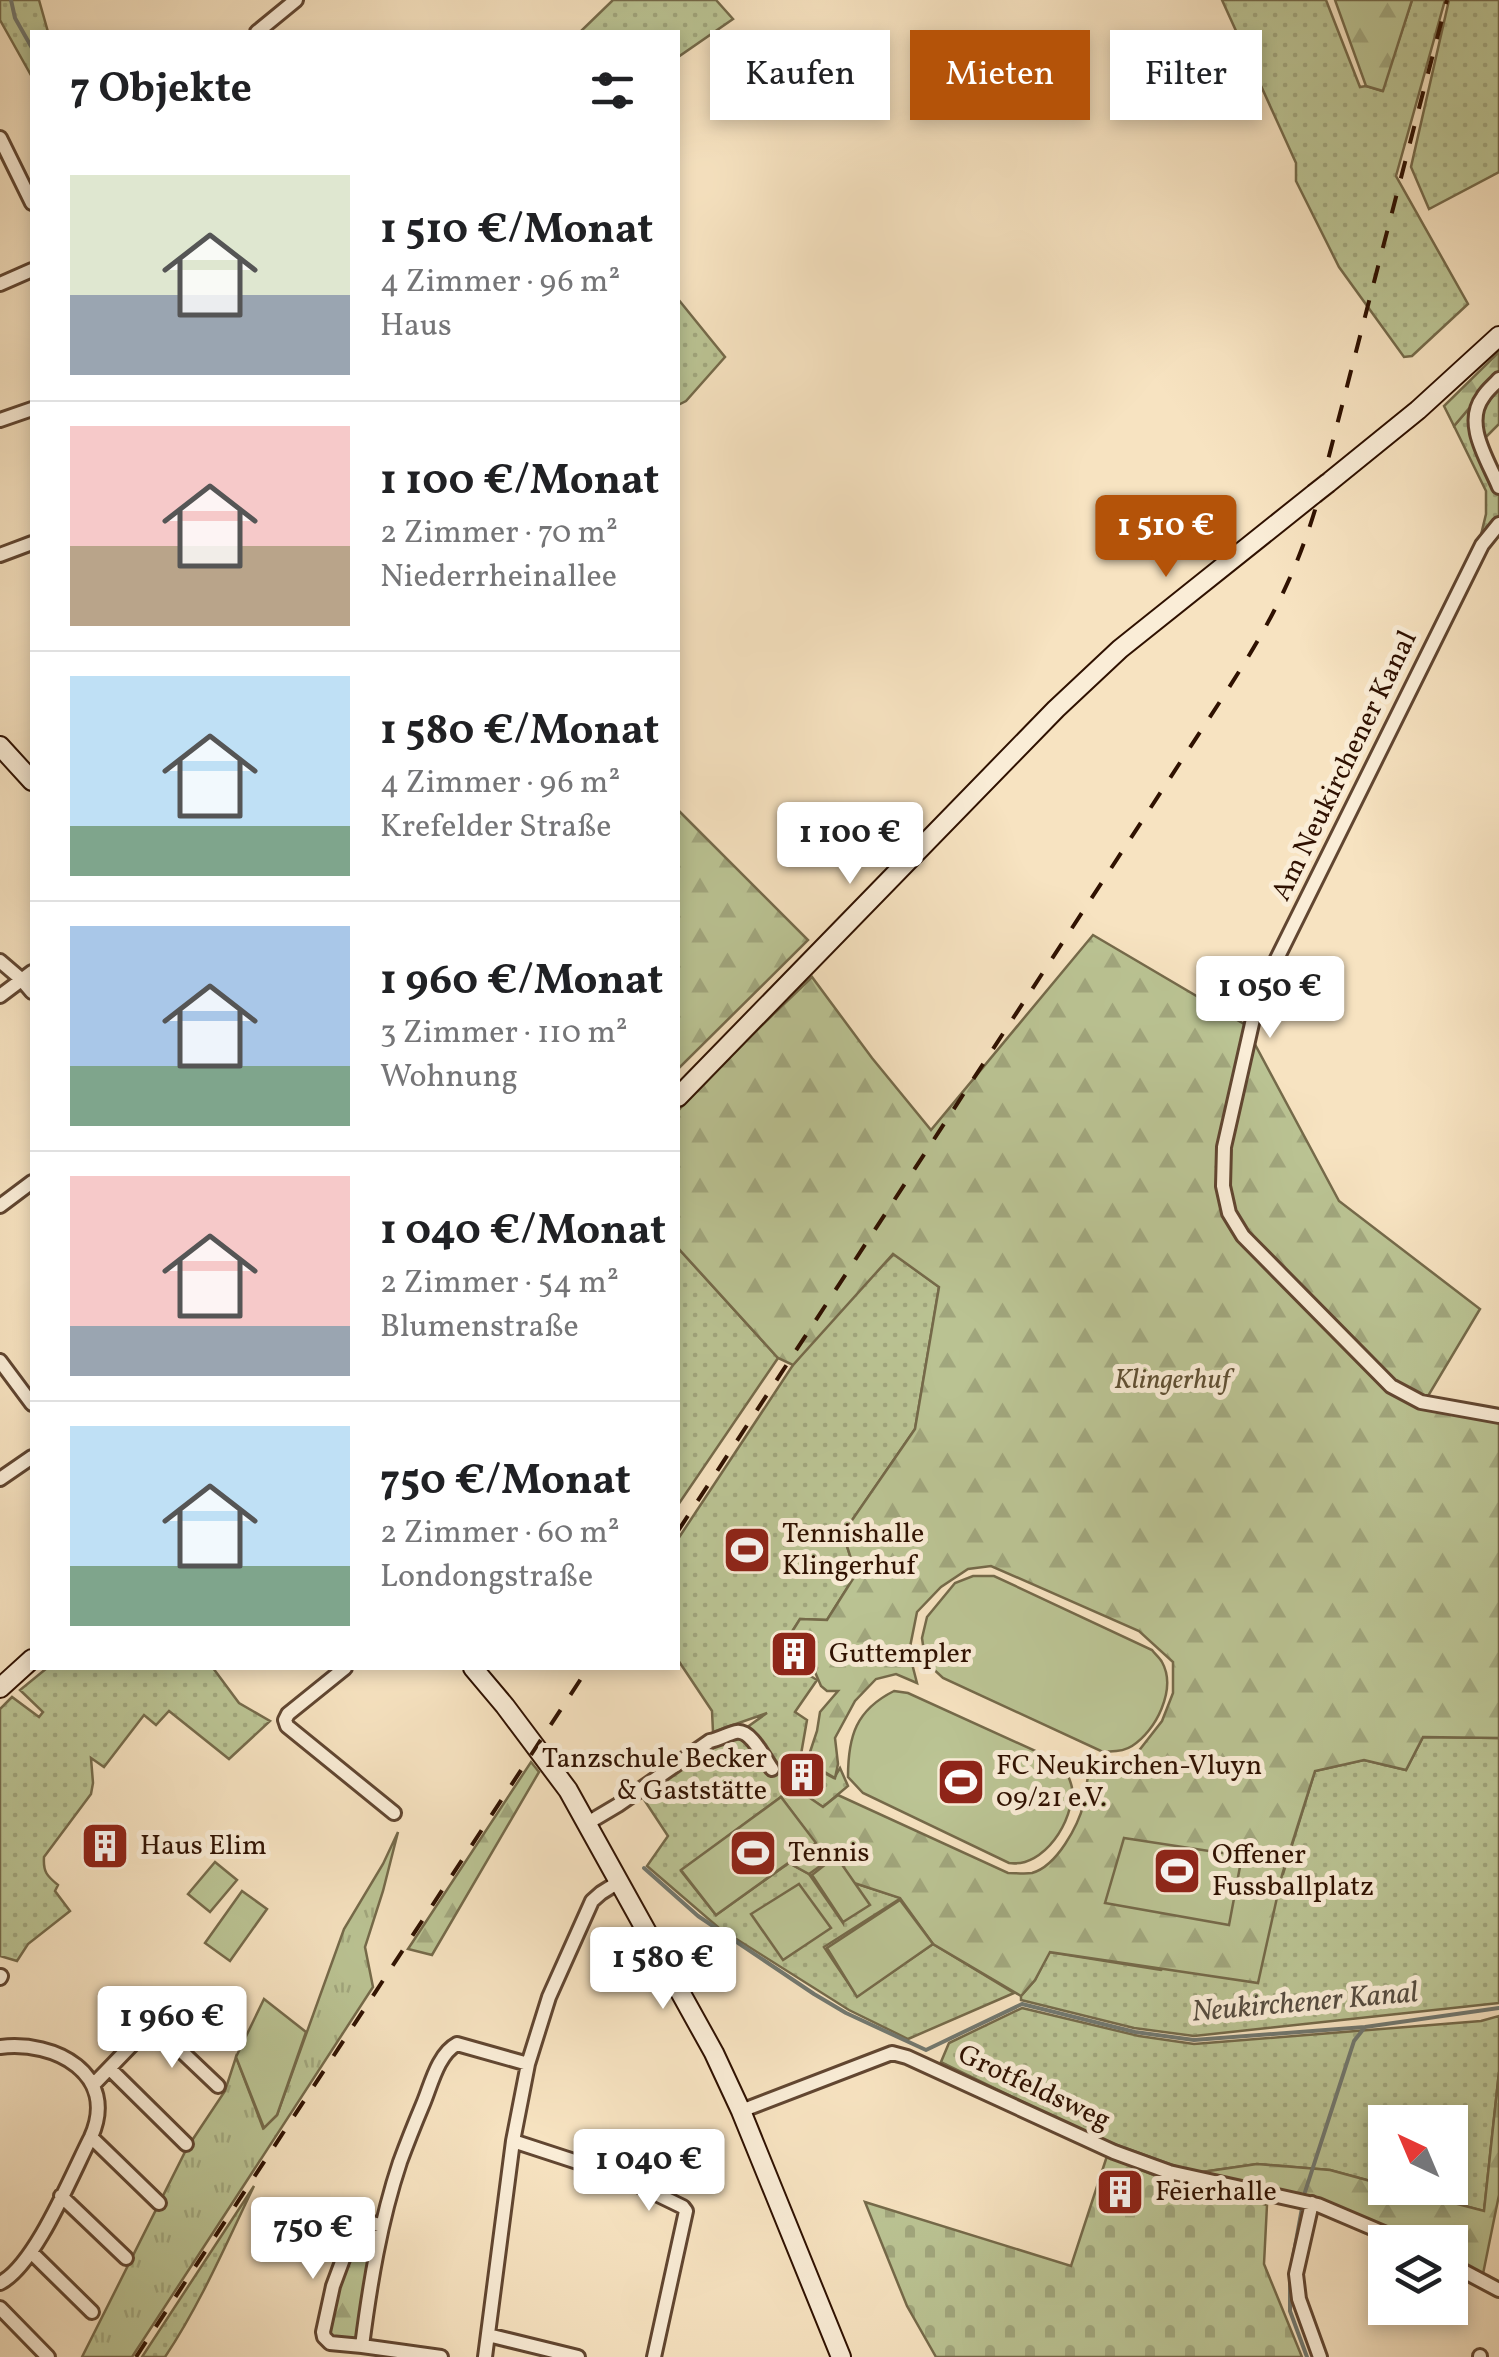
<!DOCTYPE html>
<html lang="de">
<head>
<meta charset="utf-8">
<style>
  :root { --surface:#fff; --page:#f2f2f2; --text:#202124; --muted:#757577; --line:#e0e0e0; --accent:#b45309 }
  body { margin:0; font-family:Vollkorn,serif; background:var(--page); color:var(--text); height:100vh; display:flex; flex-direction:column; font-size:38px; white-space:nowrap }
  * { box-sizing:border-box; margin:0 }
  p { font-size:32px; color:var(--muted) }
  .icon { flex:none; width:55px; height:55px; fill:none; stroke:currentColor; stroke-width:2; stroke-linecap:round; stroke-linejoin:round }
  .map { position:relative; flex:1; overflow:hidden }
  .details { position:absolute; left:30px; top:30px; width:650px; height:1640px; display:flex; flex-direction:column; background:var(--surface); border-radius:0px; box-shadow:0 5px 15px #0003 }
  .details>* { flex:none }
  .banner { position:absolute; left:710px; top:30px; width:638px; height:90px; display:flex; gap:20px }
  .needle { width:65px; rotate:316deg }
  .tools { position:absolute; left:1368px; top:2105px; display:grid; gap:20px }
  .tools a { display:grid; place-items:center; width:100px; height:100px; border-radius:0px; background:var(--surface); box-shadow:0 5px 15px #0003; font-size:50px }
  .price { position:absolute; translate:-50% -85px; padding:0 22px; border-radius:10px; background:#fff; color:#222; font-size:32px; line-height:65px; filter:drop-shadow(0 2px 5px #0008) }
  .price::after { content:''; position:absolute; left:50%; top:60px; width:30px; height:22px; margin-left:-15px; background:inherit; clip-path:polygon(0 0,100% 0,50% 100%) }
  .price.active { background:var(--accent); color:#fff }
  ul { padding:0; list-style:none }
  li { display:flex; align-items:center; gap:30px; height:250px; padding:0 40px }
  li+li { border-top:2px solid var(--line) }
  li span { display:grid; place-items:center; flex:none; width:280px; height:200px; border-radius:0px; color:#555 }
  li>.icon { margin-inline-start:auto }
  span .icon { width:120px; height:120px; fill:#fffc; stroke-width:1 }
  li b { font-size:42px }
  h2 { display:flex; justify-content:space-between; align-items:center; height:120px; padding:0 40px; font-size:42px }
  .pill { padding:0 35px; border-radius:0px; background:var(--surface); box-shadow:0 5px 15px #0003; font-size:35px; line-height:90px }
  .pill.active { background:var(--accent); color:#fff }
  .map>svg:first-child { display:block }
</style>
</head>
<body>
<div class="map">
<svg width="1499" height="2357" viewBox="0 0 1499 2357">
  <defs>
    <pattern id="grass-dots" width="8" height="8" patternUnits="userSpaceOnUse" patternTransform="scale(2.5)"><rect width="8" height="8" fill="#bbc494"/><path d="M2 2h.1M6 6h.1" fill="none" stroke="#a1a77e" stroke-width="1.8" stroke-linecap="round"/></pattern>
    <pattern id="forest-firs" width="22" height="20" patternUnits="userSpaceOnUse" patternTransform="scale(2.5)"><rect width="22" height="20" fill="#bbc494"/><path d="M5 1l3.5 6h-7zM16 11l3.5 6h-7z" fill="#a1a77e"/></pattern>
    <pattern id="cemetery-stones" width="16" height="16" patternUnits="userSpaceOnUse" patternTransform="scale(2.5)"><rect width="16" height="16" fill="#bbc494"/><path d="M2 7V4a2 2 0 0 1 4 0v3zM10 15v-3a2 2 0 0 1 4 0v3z" fill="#a1a77e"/></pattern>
    <pattern id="park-tufts" width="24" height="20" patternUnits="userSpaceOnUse" patternTransform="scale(2.5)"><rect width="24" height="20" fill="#bbc494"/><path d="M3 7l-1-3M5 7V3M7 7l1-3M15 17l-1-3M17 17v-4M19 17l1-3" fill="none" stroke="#a1a77e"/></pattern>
  </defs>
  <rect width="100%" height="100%" fill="#f7e3c1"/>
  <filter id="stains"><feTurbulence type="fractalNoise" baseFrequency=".002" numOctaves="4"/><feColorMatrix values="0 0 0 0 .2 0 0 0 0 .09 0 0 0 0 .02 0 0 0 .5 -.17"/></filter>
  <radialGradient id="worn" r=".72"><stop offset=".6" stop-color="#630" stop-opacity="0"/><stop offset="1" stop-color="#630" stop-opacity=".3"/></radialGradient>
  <path fill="url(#grass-dots)" stroke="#756a4a" stroke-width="2.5" d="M0,0H39L48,32H32V77L0,20Z
    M613,0H716L733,19L678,57V32H580Z
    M1222,0H1326L1360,87L1366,86L1382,91L1412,0H1445L1396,176L1468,304L1412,356L1404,357L1339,267L1296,181V163Z
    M1449,0H1499V172L1429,209L1411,167Z
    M678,299L725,357L686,401L678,405Z
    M1499,373V424L1476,447L1499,481V516L1479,543L1486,514V491L1454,426Z
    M678,1248L778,1358L678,1505Z
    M894,1254L939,1287L915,1429L848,1526L844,1537L856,1574L827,1620L800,1619L777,1655L817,1680L795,1712L807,1720L800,1760L834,1778L840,1768L848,1786L823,1807L791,1786L781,1797L681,1871L716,1915L789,1863L809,1874L843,1923L845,1880L901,1898L824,1947L857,1996L933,1944L1014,1993L908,2039L849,2010L719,1928L647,1866L668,1836L641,1795L710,1747L739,1733L767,1713L713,1732L712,1711L678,1660V1539L793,1365L845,1303Z
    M47,1668H213L239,1703L270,1721L229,1759L169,1711L156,1725L144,1715L104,1767L91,1758L93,1783L91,1794L44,1857C43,1872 47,1876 58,1885L55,1891L70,1911L28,1944L17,1961L0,1956V1709L12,1697L39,1717L43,1712L20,1690Z
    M1423,1737L1499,1738V2003L1194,2036L1134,2028L1021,2000V1996L1035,1980L1049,1952L1161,1970L1283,1874L1315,1771L1364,1760L1406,1770Z
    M1022,2008L1139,2036L1194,2044L1481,2021L1499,2016V2072L1484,2211L1396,2188H1450V2122H1385V2185L1330,2170L1257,2164L1195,2173L1092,2136L941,2062L949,2043Z
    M254,2186C226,2244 201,2303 165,2357H142Z"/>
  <path fill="url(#forest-firs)" stroke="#756a4a" stroke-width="2.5" d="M1335,0H1412L1383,91L1366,86Z
    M1499,352V373L1454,426L1444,406Z
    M678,810L808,940L678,1069Z
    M1093,935L1244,1024L1339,1201L1480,1309L1422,1406L1499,1418V1738L1423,1737L1406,1770L1364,1760L1315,1771L1282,1875L1258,1983L1050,1952L1035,1980L1021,1996L933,1944L900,1898L845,1880L830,1859L809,1874L789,1863L815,1843L781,1797L791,1785L823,1807L838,1795L1008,1873C1015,1873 1025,1874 1032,1873C1057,1866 1078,1826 1084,1803C1088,1789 1085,1777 1092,1764H1116L1134,1757L1162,1721L1173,1693V1662L1139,1631L991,1566L968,1569L941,1587L917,1612L909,1652L917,1683L896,1674L876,1679L855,1701L835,1738L838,1764L835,1778L811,1764L810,1752L817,1731L820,1712L838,1691H827L821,1686L815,1672L817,1668L814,1660L800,1651L804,1643L790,1635L800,1619L827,1620L856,1574L844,1537L848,1526L915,1429L939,1287L893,1254L793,1365L778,1358L678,1248V1111L696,1089L812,977L872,1058L931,1130Z
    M531,1762L539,1772L432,1955L408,1949Z
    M1499,2072V2195L1483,2274L1450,2258V2242H1416L1317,2198L1195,2173L1257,2164L1330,2170L1385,2185V2188H1396L1484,2211Z
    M360,2227L373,2229L376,2233L358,2336L356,2340L333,2339L327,2331L333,2305Z"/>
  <path fill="url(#cemetery-stones)" stroke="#756a4a" stroke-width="2.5" d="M1107,2156L1161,2178L1267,2205L1264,2264L1302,2357H936L907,2306L865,2202L1071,2266Z"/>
  <path fill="url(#park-tufts)" stroke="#756a4a" stroke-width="2.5" d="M398,1832L383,1891L365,1947L373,1987L132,2357H82L187,2148L225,2091L236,2057L263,2128L277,2115L344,1929L383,1864Z"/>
  <path fill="#bbc494" stroke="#756a4a" stroke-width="2.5" d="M973,1576H994L1152,1650C1155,1654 1160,1658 1162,1662C1177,1689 1156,1731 1132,1746C1123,1752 1112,1752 1101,1751L943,1678L929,1665L924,1652L922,1638L927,1617L955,1583Z
    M894,1691L908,1693L1064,1764C1066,1772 1071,1781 1072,1788C1074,1821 1044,1868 1009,1863L863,1793L848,1777C848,1736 856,1710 894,1691Z
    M781,1797L816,1843L716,1915L681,1870Z
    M1124,1838L1242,1856L1229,1925L1105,1903Z
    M836,1856L870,1905L843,1922L812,1875Z
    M215,1862L237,1880L210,1912L188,1894Z
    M799,1884L831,1928L783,1960L751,1914Z
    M242,1891L267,1909L230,1961L205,1943Z
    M900,1900L933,1944L857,1997L827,1948Z
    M264,1999L306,2032L277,2115L264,2128L236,2057Z"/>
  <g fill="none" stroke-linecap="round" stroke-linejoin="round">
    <path stroke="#72786f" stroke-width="4" d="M11,0L15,18L32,48
      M644,1868L698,1916L814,1994L846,2013L926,2050L1022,2004L1135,2032L1194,2040L1365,2027L1499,2008
      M1305,2192L1354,2041L1365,2027
      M1302,2208L1290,2274V2311L1307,2357"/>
    <g stroke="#614631" stroke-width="18">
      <path id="street" d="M257,32L296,0
        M0,138L32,203
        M0,284L32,270
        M1499,379C1494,385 1487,390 1483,397C1463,424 1488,460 1499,487
        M0,420L32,409
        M1499,524L1482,545L1258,997L1224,1147L1223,1186L1229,1213L1243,1236L1391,1386L1421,1402L1499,1416
        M0,555L32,543
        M0,961L21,979L32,992
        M0,996L32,972
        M0,1206L32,1182
        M0,1361L32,1404
        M0,1479L32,1457
        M345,1668L288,1714L285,1720L287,1726L394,1813
        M586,1824L618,1805L710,1741C720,1739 727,1734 736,1732C751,1729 764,1758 772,1769
        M0,1978L1,1976
        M0,2047C55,2040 119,2074 91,2137C72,2174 35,2266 0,2283
        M110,2069L186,2144
        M94,2084L149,2027L178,2048L218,2086
        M741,2111L892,2053L907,2057L1114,2152L1169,2172L1318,2205L1405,2242
        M91,2137L159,2203
        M513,2141L617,2175L683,2207L686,2211L654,2357
        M61,2196L126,2258
        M1312,2203L1296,2274L1299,2299L1320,2357
        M32,2253L92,2312
        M1450,2264L1499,2290
        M0,2308L48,2357
        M488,2335L578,2357
        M362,2346L330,2343L324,2337L323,2332L333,2286L355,2227L366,2221L382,2226
        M441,2357L362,2346C370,2284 380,2222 400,2162C407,2143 415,2123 423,2104C431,2085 438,2054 457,2044L528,2064
        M485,2357L513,2141L528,2064L549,1997L592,1901L601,1893L617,1883
        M1480,2357V2356"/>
    </g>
    <g stroke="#2f1101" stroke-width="22">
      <path id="secondary" d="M1328,483L1418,410L1499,336
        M0,746L32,781
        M678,1097L1056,709L1120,649L1314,494
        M473,1668L505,1706L568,1790L714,2053L741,2111L841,2357
        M0,1688L32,1659"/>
    </g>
    <use href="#street" stroke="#faedd7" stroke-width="12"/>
    <use href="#secondary" stroke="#faedd7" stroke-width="18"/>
    <path stroke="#2f1101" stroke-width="4" stroke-dasharray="18 18" stroke-linecap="butt" d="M678,1531L1221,700C1263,635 1292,585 1315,510L1447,0
      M136,2357L588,1668"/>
    <g stroke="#2f1101" stroke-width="22" stroke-linecap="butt">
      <path id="secondary-bridge" d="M1314,494L1328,483"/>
    </g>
    <use href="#secondary-bridge" stroke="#faedd7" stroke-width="18"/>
  </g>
  <defs>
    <g id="stadium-square" transform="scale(2.5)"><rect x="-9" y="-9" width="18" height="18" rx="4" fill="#8f2418" stroke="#faedd7"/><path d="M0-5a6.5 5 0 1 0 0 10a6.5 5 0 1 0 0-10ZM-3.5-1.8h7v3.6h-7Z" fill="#fff"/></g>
    <g id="building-square" transform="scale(2.5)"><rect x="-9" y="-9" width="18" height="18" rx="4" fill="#8f2418" stroke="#faedd7"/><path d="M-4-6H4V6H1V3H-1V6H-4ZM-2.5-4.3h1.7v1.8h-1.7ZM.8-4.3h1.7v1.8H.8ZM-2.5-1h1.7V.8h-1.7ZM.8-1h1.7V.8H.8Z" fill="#fff"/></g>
  </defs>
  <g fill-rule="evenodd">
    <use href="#stadium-square" x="747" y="1550"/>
    <use href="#building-square" x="794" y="1654"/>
    <use href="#building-square" x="802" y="1775"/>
    <use href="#stadium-square" x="961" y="1782"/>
    <use href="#building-square" x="105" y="1846"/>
    <use href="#stadium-square" x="753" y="1853"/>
    <use href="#stadium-square" x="1177" y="1871"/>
    <use href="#building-square" x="1120" y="2192"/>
  </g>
  <g text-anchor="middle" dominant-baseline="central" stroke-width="10" stroke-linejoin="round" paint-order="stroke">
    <g font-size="28" fill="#2f1101" stroke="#faedd7">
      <text transform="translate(1345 766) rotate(-64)">Am Neukirchener Kanal</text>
      <text transform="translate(1034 2088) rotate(25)">Grotfeldsweg</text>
    </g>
    <g font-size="28" font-style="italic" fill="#605034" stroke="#faedd7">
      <text x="1172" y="1380">Klingerhuf</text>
    </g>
    <g font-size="28" fill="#2f1101" stroke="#faedd7" text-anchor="start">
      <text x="782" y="1534">Tennishalle<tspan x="782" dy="32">Klingerhuf</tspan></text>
      <text x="829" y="1654">Guttempler</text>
      <text x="767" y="1759" text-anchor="end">Tanzschule Becker<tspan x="767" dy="32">&amp; Gaststätte</tspan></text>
      <text x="996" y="1766">FC Neukirchen-Vluyn<tspan x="996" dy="32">09/21 e.V.</tspan></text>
      <text x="140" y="1846">Haus Elim</text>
      <text x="788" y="1853">Tennis</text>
      <text x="1212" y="1855">Offener<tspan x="1212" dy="32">Fussballplatz</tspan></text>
      <text x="1155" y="2192">Feierhalle</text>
    </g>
    <g font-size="30" font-style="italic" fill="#564d41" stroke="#faedd7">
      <text transform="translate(1305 2003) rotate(-5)">Neukirchener Kanal</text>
    </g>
  </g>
  <rect width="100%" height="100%" filter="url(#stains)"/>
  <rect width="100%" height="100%" fill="url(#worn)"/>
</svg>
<div class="tools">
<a><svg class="needle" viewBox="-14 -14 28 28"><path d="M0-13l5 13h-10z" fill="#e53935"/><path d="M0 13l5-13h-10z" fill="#757577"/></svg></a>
<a><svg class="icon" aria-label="layers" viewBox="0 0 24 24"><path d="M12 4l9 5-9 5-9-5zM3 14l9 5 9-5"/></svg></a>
</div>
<b class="price active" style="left:1166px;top:580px">1 510 €</b>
<b class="price" style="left:850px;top:887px">1 100 €</b>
<b class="price" style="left:1270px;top:1041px">1 050 €</b>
<b class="price" style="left:663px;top:2012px">1 580 €</b>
<b class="price" style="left:172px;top:2071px">1 960 €</b>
<b class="price" style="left:649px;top:2214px">1 040 €</b>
<b class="price" style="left:313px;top:2282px">750 €</b>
<div class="banner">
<a class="pill">Kaufen</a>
<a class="pill active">Mieten</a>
<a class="pill">Filter</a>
</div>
<section class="details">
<h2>7 Objekte<svg class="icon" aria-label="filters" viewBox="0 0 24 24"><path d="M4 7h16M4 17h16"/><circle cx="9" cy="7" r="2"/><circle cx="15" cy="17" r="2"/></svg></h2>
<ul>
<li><span style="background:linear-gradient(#dfe7d0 60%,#9aa5b1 0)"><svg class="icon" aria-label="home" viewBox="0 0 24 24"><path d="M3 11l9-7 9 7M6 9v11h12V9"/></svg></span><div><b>1 510 €/Monat</b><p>4 Zimmer · 96 m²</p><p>Haus</p></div></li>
<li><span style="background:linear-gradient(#f6c9c9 60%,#b9a48a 0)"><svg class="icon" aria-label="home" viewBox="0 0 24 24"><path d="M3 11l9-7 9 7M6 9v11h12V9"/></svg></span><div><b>1 100 €/Monat</b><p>2 Zimmer · 70 m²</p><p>Niederrheinallee</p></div></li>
<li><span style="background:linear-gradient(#bfe0f5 75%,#7fa58c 0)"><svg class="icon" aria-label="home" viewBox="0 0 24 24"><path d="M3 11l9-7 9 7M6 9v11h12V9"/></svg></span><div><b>1 580 €/Monat</b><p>4 Zimmer · 96 m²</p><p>Krefelder Straße</p></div></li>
<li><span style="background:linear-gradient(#a9c7e8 70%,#7fa58c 0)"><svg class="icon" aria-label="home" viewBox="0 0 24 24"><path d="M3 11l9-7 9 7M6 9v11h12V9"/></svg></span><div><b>1 960 €/Monat</b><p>3 Zimmer · 110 m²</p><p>Wohnung</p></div></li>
<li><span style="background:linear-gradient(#f6c9c9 75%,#9aa5b1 0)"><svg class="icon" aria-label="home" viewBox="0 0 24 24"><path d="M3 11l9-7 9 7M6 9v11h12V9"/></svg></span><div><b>1 040 €/Monat</b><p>2 Zimmer · 54 m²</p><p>Blumenstraße</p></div></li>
<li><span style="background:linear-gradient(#bfe0f5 70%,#7fa58c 0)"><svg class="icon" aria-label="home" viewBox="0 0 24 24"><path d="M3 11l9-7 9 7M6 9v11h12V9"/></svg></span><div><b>750 €/Monat</b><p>2 Zimmer · 60 m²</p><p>Londongstraße</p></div></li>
</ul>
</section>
</div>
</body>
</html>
